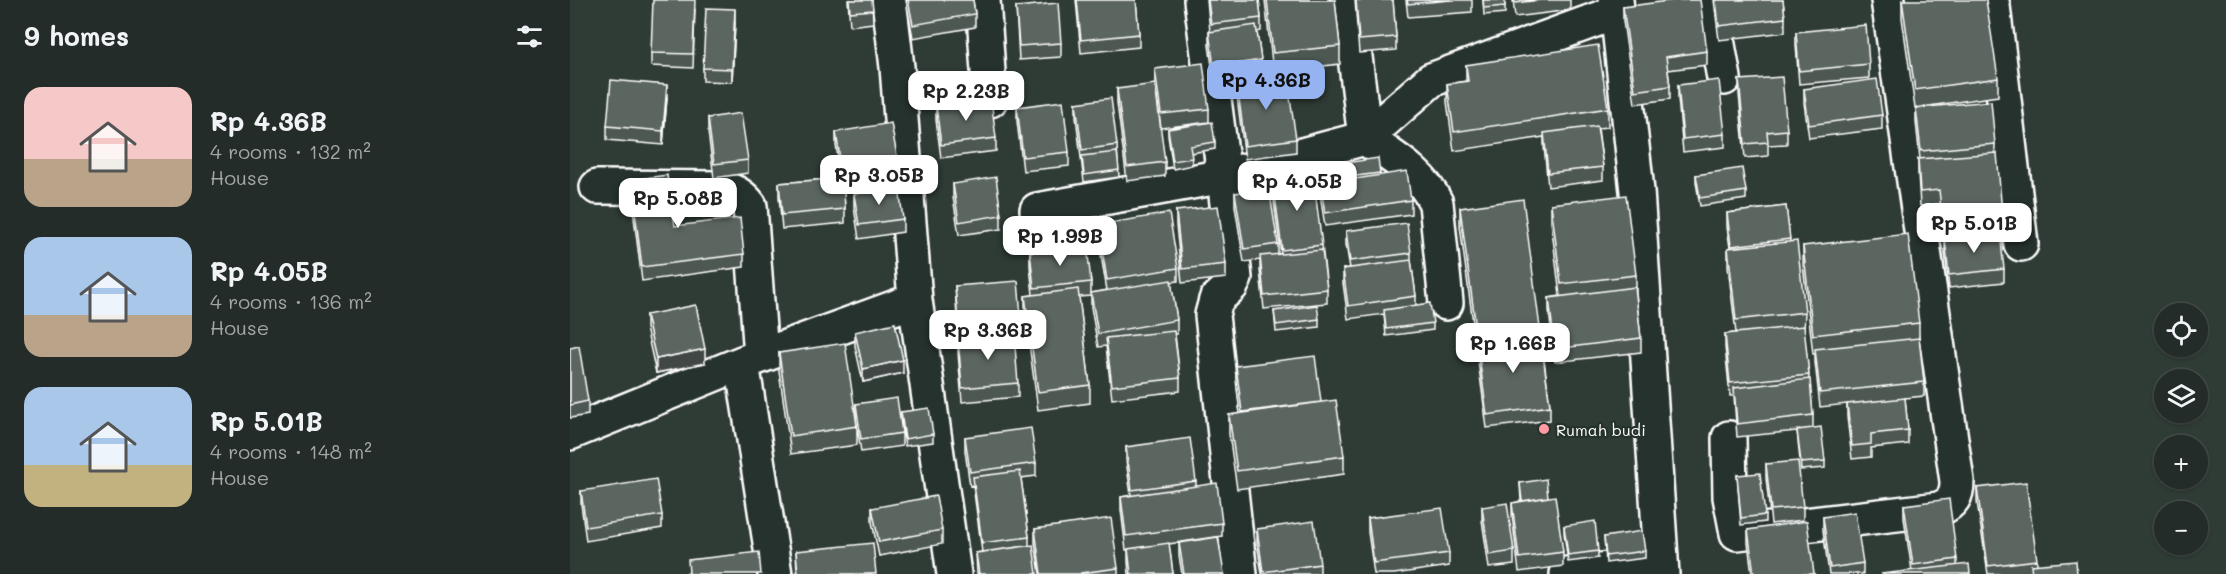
<!DOCTYPE html>
<html lang="en">
<head>
<meta charset="utf-8">
<style>
  :root { --surface:#232c28; --page:#2b3430; --text:#f1f3f6; --muted:#a3a7a8; --line:#404845; --accent:#95b2f1 }
  body { margin:0; font-family:Mali,sans-serif; background:var(--page); color:var(--text); height:100vh; display:flex; flex-direction:column; font-size:22px; white-space:nowrap }
  * { box-sizing:border-box; margin:0 }
  p { font-size:20px; color:var(--muted) }
  .icon { flex:none; width:33px; height:33px; fill:none; stroke:currentColor; stroke-width:2; stroke-linecap:round; stroke-linejoin:round }
  .map { position:relative; flex:1; overflow:hidden }
  .drawer { display:flex; flex-direction:column; background:var(--surface); width:570px }
  .drawer>* { flex:none }
  .fabs { position:absolute; left:1584px; top:303px; display:grid; gap:12px }
  .fabs a { display:grid; place-items:center; width:54px; height:54px; border-radius:50%; background:var(--surface); box-shadow:0 2px 4px #0004,0 0 0 2px var(--line); font-size:30px }
  .price { position:absolute; translate:-50% -51px; padding:0 14px; border-radius:12px; background:#fff; color:#222; font-size:20px; line-height:39px; filter:drop-shadow(0 2px 3px #0008) }
  .price::after { content:''; position:absolute; left:50%; top:36px; width:18px; height:14px; margin-left:-9px; background:inherit; clip-path:polygon(0 0,100% 0,50% 100%) }
  .price.selected { background:var(--accent); color:#111 }
  ul { padding:0; list-style:none }
  li { display:flex; align-items:center; gap:18px; height:150px; padding:0 24px }
  li span { display:grid; place-items:center; flex:none; width:168px; height:120px; border-radius:18px; color:#555 }
  li>.icon { margin-inline-start:auto }
  span .icon { width:72px; height:72px; fill:#fffc; stroke-width:1 }
  li b { font-size:26px }
  h2 { display:flex; justify-content:space-between; align-items:center; height:72px; padding:0 24px; font-size:26px }
  main { display:flex; flex:1; min-height:0 }
  .map>svg:first-child { display:block }
</style>
</head>
<body>
<main>
<section class="drawer">
<h2>9 homes<svg class="icon" aria-label="filters" viewBox="0 0 24 24"><path d="M4 7h16M4 17h16"/><circle cx="9" cy="7" r="2"/><circle cx="15" cy="17" r="2"/></svg></h2>
<ul>
<li><span style="background:linear-gradient(#f6c9c9 60%,#b9a48a 0)"><svg class="icon" aria-label="home" viewBox="0 0 24 24"><path d="M3 11l9-7 9 7M6 9v11h12V9"/></svg></span><div><b>Rp 4.36B</b><p>4 rooms · 132 m²</p><p>House</p></div></li>
<li><span style="background:linear-gradient(#a9c7e8 65%,#b9a48a 0)"><svg class="icon" aria-label="home" viewBox="0 0 24 24"><path d="M3 11l9-7 9 7M6 9v11h12V9"/></svg></span><div><b>Rp 4.05B</b><p>4 rooms · 136 m²</p><p>House</p></div></li>
<li><span style="background:linear-gradient(#a9c7e8 65%,#c2b280 0)"><svg class="icon" aria-label="home" viewBox="0 0 24 24"><path d="M3 11l9-7 9 7M6 9v11h12V9"/></svg></span><div><b>Rp 5.01B</b><p>4 rooms · 148 m²</p><p>House</p></div></li>
</ul>
</section>
<div class="map">
<svg width="1656" height="574" viewBox="0 0 1656 574">
  <rect width="100%" height="100%" fill="#2f3b35"/>
  <filter id="ink" filterUnits="userSpaceOnUse"><feTurbulence type="fractalNoise" baseFrequency=".0167" numOctaves="2"/><feDisplacementMap in="SourceGraphic" scale="12" xChannelSelector="R" yChannelSelector="G"/><feConvolveMatrix kernelMatrix="1 2 1 2 8 2 1 2 1" color-interpolation-filters="sRGB"/></filter>
  <g filter="url(#ink)">
    <g fill="none" stroke-linecap="round" stroke-linejoin="round">
      <g stroke="#fff" stroke-width="38">
        <path id="street" d="M413,0L420,100
          M631,0L654,176L795,138L861,80L1047,12
          M778,0L795,138C822,157 851,172 866,203L876,303
          M1046,0L1067,191L1092,574
          M1140,0L1154,78
          M1419,0L1423,6L1451,244
          M27,187L153,188C166,192 173,196 180,206L191,356
          M467,210L654,176L665,278L661,286L646,300L642,315L670,574
          M345,300L384,574
          M172,363L205,574
          M0,433L172,363L345,300L327,67L319,0
          M1159,438L1160,497L1167,533L1369,509C1383,503 1387,496 1387,481L1318,0
          M997,574L1091,563"/>
      </g>
      <use href="#street" stroke="#26332d" stroke-width="33"/>
    </g>
    <path fill="#4e5853" stroke="#fff" stroke-width="1.5" d="M278,0H302L303,23L280,26Z
      M336,0H403L405,14V27L343,38Z
      M506,0H566L569,34V47L511,53Z
      M637,0H689L691,18V31L687,32L691,60V74L644,80L639,45V32H640Z
      M695,0H765L770,46V64L703,72Z
      M785,0H823L826,37V50L789,53Z
      M836,0H902V12L838,17Z
      M913,0H935V13L914,15Z
      M943,0H1000V10L945,17Z
      M1144,0H1213L1215,18V32L1149,40Z
      M1332,0L1428,78V96L1345,108L1332,18Z
      M446,7L491,43V57L449,60Z
      M1053,7L1137,51V65L1098,70L1100,86V99L1065,104L1053,21Z
      M125,10L123,68L81,66V53Z
      M165,23L162,82L133,81V68Z
      M1226,32L1299,64V78L1229,84L1226,45Z
      M896,65L1038,108V127L1028,128L1033,167V180L978,187L974,146V137L884,151L877,102V84L896,81Z
      M585,69L639,109V122L645,142V149L621,153L622,165L603,169L598,136V129L639,122L591,128L585,83Z
      M1169,80L1217,130V144L1198,145V156L1175,158L1169,94Z
      M667,83L726,139V152L675,159L667,97Z
      M1108,85L1155,134V147L1113,152L1108,98Z
      M547,89L595,162V176L557,181L547,103Z
      M1234,89L1312,115V129L1239,138L1234,103Z
      M97,98L93,145L37,140V126Z
      M506,103L547,145L549,177L514,182L506,117Z
      M366,106L426,138V151L371,158L366,120Z
      M447,107L499,152V166L453,171L447,121Z
      M1346,108L1425,144V153L1432,213V226L1372,231L1369,204L1350,206L1348,173V159H1350L1346,122Z
      M138,118L178,160V173L144,178L138,132Z
      M266,132L327,156V170L273,178L275,209V223L212,229L209,197V183L271,178L266,145Z
      M775,163L810,173V175L841,200V214L755,226L749,189V176L776,172Z
      M1126,175L1176,191V199L1130,206L1126,182Z
      M61,180L105,226L174,254V267L72,281L61,194Z
      M703,180L752,245L757,289V303L694,309L690,270V260L674,262L665,206V193L708,244V254H711L703,194Z
      M383,184L431,215V229L389,235L383,197Z
      M284,194L333,219V232L289,239L284,207Z
      M981,204L1066,275V293L1071,338V352L985,362L979,311V298L990,296L981,222Z
      M1216,206L1220,242L1235,312L1234,331L1243,415V428L1255,461V468L1231,470L1227,431L1167,437L1164,396H1160L1155,347V334L1166,333L1158,267V248H1160L1157,227V213Z
      M890,208L970,328L980,406V420L917,428L890,226Z
      M606,211L656,264V278L612,283L606,225Z
      M528,225L608,268V281L601,282L607,320V334H605L610,378V391L542,399L536,346L528,347L521,307V296L509,297L520,385V403L468,410L455,314V296L463,295L460,266V252L521,282V293L537,290L528,238Z
      M776,231L841,253V260L846,296V305L863,323V330L816,336L814,314L778,319L773,283V269L780,268L776,245Z
      M1375,239L1434,269V282L1379,288L1375,253Z
      M1233,246L1349,323V340L1354,382V396L1335,398L1338,430V444L1301,448V457L1282,459L1277,417V404L1250,407L1245,362V354H1243L1233,265Z
      M385,286L451,316V329L388,334Z
      M704,311L749,319V327L706,332Z
      M76,315L135,363L86,373L76,328Z
      M285,332L333,373L293,382L285,346Z
      M388,338L448,383V397L392,402L388,352Z
      M0,348L18,401V415L0,418Z
      M209,353L287,426V445L221,454L209,371Z
      M666,366L751,402L774,456V474L667,489L659,434V415L670,414L666,380Z
      M286,404L332,433V446L291,452L286,418Z
      M331,412L363,434V442L335,446L331,419Z
      M395,437L466,463V476L451,478L459,537V545L467,574H407L406,553L412,552L403,485L400,486L395,451Z
      M556,447L626,481V486L652,523V536L599,544L603,574H559L558,562V550H556L551,510V497L561,495L556,460Z
      M1196,464L1233,507V520L1201,524L1196,478Z
      M1167,475L1195,515V522L1171,525Z
      M950,483L978,497L993,552V566L949,572L942,516V503L951,501Z
      M1407,488L1467,560V565L1507,574H1418L1407,502Z
      M11,491L92,515V528L16,541L11,504Z
      M1334,505L1387,559V566L1342,571L1334,518Z
      M912,507L944,551V565L919,568L912,520Z
      M302,508L372,530V544L309,556L302,522Z
      M1253,517L1293,563V574H1259L1253,530Z
      M798,518L879,553V566L824,574H804L798,532Z
      M994,526L1028,551V558L998,562L994,533Z
      M465,529L548,568V574H470L465,543Z
      M687,529L750,564V574H692L687,543Z
      M1178,530L1244,574H1182L1178,543Z
      M1034,537L1075,551V558L1036,563Z
      M609,543L654,574H612L609,556Z
      M226,551L306,574H227Z"/>
    <path fill="#404744" stroke="#fff" stroke-width="1.5" d="M165,9V23L162,82V69Z
      M97,85V98L93,145V131Z
      M135,349V363L86,373V359Z
      M333,360V373L293,382V369Z"/>
    <path fill="#5b6661" stroke="#fff" stroke-width="1.5" d="M83,0H125L123,54L81,53Z
      M279,0H302L303,10L280,12Z
      M338,0H403L405,14L343,25Z
      M507,0H566L569,34L511,40Z
      M638,0H689L691,18L641,24Z
      M697,0H765L770,46L703,53Z
      M786,0H823L826,37L789,40Z
      M837,0H881L838,4Z
      M913,0H935V6L914,8Z
      M944,0H971L945,3Z
      M1105,0H1130L1137,51L1096,57L1100,86L1065,91L1053,7Z
      M1146,0H1213L1215,18L1149,26Z
      M1332,0H1416L1428,78L1345,90Z
      M488,3L491,43L449,46L446,7Z
      M136,8L165,9L162,69L133,68Z
      M686,25L691,60L644,67L639,32Z
      M1296,25L1299,64L1229,71L1226,32Z
      M1028,45L1038,108L884,132L877,84L898,81L896,65Z
      M633,63L639,109L591,114L585,69Z
      M717,77L726,139L675,146L667,83Z
      M1212,77L1217,130L1197,132L1198,142L1175,144L1169,80Z
      M1307,79L1312,115L1239,125L1234,89Z
      M41,80L97,85L93,131L37,126Z
      M1149,80L1155,134L1113,139L1108,85Z
      M585,84L595,162L557,167L547,89Z
      M541,98L547,145L512,150L506,103Z
      M421,99L426,138L371,145L366,106Z
      M493,101L499,152L453,157L447,107Z
      M1421,101L1425,144L1351,151L1346,108Z
      M171,113L178,160L144,164L138,118Z
      M642,122L645,142L620,146L622,158L603,161L598,129Z
      M321,123L327,156L271,165L266,132Z
      M1027,126L1033,167L978,173L974,133Z
      M547,152L549,170L514,175L512,156Z
      M1427,153L1432,213L1372,217L1369,190L1350,192L1348,159Z
      M808,158L810,173L778,177L775,163Z
      M1172,168L1176,191L1130,198L1126,175Z
      M837,171L841,200L755,213L749,176L777,172L779,180Z
      M97,175L105,226L170,218L174,254L72,267L61,180Z
      M743,175L752,245L712,250L703,180Z
      M426,177L431,215L389,222L383,184Z
      M273,178L275,209L212,215L209,183Z
      M329,187L333,219L289,225L284,194Z
      M699,188L708,244L674,249L665,193Z
      M1056,195L1066,275L991,284L981,204Z
      M953,199L970,328L907,336L890,208Z
      M648,206L656,264L612,269L606,211Z
      M1216,206L1220,239L1161,246L1157,213Z
      M599,213L608,268L537,280L528,225Z
      M837,223L841,253L780,261L776,231Z
      M1430,233L1434,269L1379,275L1375,239Z
      M1338,234L1349,323L1243,335L1233,246Z
      M1227,241L1235,312L1166,320L1158,248Z
      M517,246L521,282L464,288L460,252Z
      M752,250L757,289L694,296L690,256Z
      M841,260L846,296L778,306L773,269Z
      M601,280L607,320L528,334L521,293Z
      M448,281L451,316L388,320L385,286Z
      M1065,287L1071,338L985,349L979,298Z
      M508,289L520,385L468,392L455,296Z
      M860,303L863,323L816,329L814,310Z
      M126,305L135,349L86,359L76,315Z
      M747,305L749,319L706,325L704,311Z
      M325,323L333,360L293,369L285,332Z
      M1234,326L1239,375L1160,383L1155,334Z
      M604,331L610,378L542,386L536,338Z
      M970,333L980,406L917,415L907,341Z
      M444,334L448,383L392,388L388,338Z
      M1349,338L1354,382L1250,393L1245,349Z
      M275,343L287,426L221,436L209,353Z
      M9,346L18,401L0,405V348Z
      M745,356L751,402L672,412L666,366Z
      M1240,379L1243,415L1167,424L1164,388Z
      M327,398L332,433L291,439L286,404Z
      M1335,398L1338,430L1301,434V444L1282,446L1277,404Z
      M766,400L774,456L667,471L659,415Z
      M359,408L363,434L335,439L331,412Z
      M1251,427L1255,461L1231,463L1227,430Z
      M461,428L466,463L400,472L395,437Z
      M620,438L626,481L562,490L556,447Z
      M1228,461L1233,507L1201,510L1196,464Z
      M450,471L459,537L412,543L403,477Z
      M1190,473L1195,515L1171,518L1167,475Z
      M86,479L92,515L16,527L11,491Z
      M976,479L978,497L952,501L950,483Z
      M1456,482L1467,560L1418,566L1407,488Z
      M647,483L652,523L556,536L551,497Z
      M366,496L372,530L309,542L302,508Z
      M985,496L993,552L949,558L942,503Z
      M1379,499L1387,559L1343,565L1334,505Z
      M937,503L944,551L919,555L912,507Z
      M872,508L879,553L804,563L798,518Z
      M1285,512L1293,563L1260,568L1253,517Z
      M541,518L548,568L511,573V574H471L465,529Z
      M744,521L750,564L693,572L687,529Z
      M1025,521L1028,551L998,555L994,526Z
      M1237,521L1244,574H1184L1178,530Z
      M1072,531L1075,551L1036,556L1034,537Z
      M648,537L654,574H614L609,543Z
      M303,543L306,574H228L226,551Z
      M599,543L603,574H561L558,549Z
      M463,545L467,574H409L406,553Z
      M189,552L191,574H113L119,573L118,560Z
      M1506,561L1507,574H1462L1461,565Z
      M1399,564L1400,574H1311Z"/>
  </g>
  <circle fill="#ff9aa2" stroke="#26332d" stroke-width="2" cx="974" cy="429" r="6"/>
  <g text-anchor="middle" dominant-baseline="central" stroke-width="4.5" stroke-linejoin="round" paint-order="stroke">
    <g font-size="16" fill="#fff" stroke="#26332d" text-anchor="start">
      <text x="986" y="429">Rumah budi</text>
    </g>
  </g>
</svg>
<div class="fabs">
<a><svg class="icon" aria-label="locate" viewBox="0 0 24 24"><circle cx="12" cy="12" r="6"/><path d="M12 2v4M12 18v4M2 12h4M18 12h4"/></svg></a>
<a><svg class="icon" aria-label="layers" viewBox="0 0 24 24"><path d="M12 4l9 5-9 5-9-5zM3 14l9 5 9-5"/></svg></a>
<a>+</a>
<a>−</a>
</div>
<b class="price selected" style="left:696px;top:111px">Rp 4.36B</b>
<b class="price" style="left:396px;top:122px">Rp 2.23B</b>
<b class="price" style="left:309px;top:206px">Rp 3.05B</b>
<b class="price" style="left:727px;top:212px">Rp 4.05B</b>
<b class="price" style="left:108px;top:229px">Rp 5.08B</b>
<b class="price" style="left:1404px;top:254px">Rp 5.01B</b>
<b class="price" style="left:490px;top:267px">Rp 1.99B</b>
<b class="price" style="left:418px;top:361px">Rp 3.36B</b>
<b class="price" style="left:943px;top:374px">Rp 1.66B</b>
</div>
</main>
</body>
</html>
